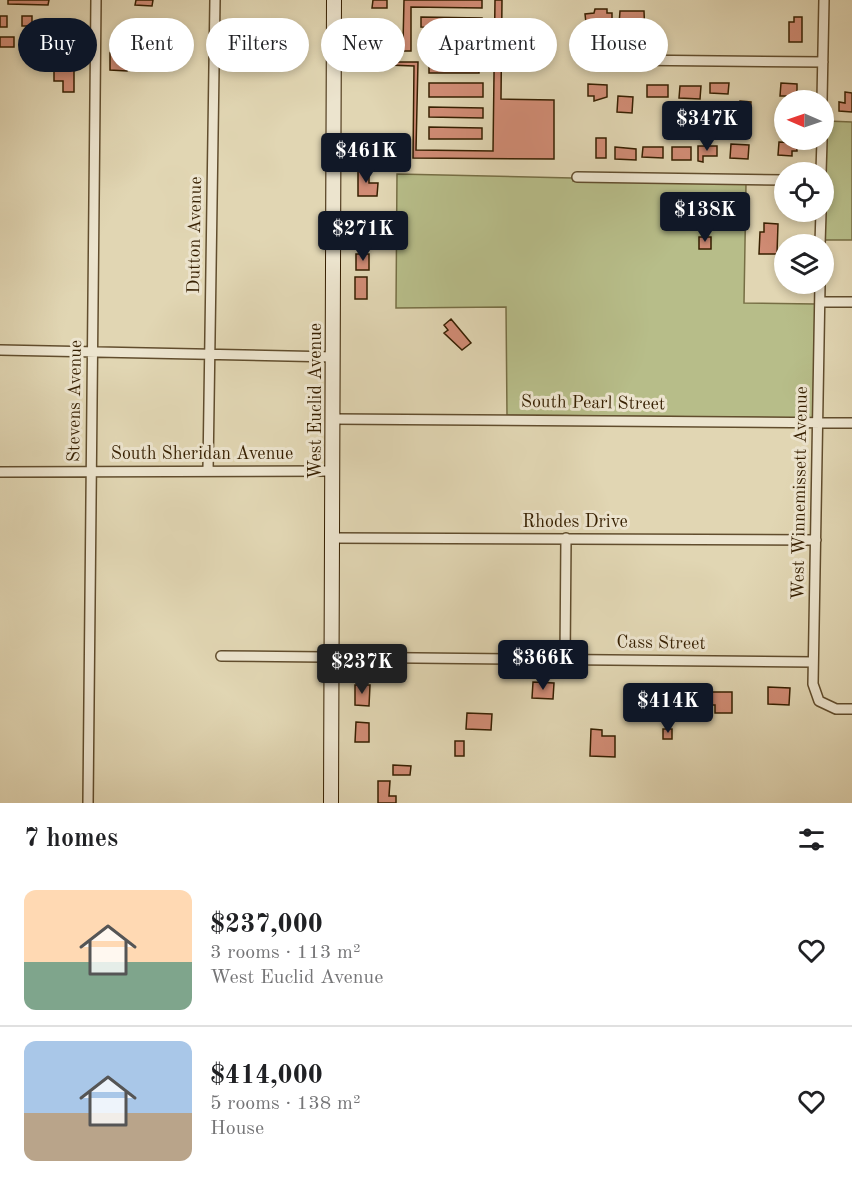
<!DOCTYPE html>
<html lang="en">
<head>
<meta charset="utf-8">
<style>
  :root { --surface:#fff; --page:#f6f6f6; --text:#202124; --muted:#757577; --line:#e0e0e0; --accent:#111827 }
  body { margin:0; font-family:"Old Standard TT",serif; background:var(--page); color:var(--text); height:100vh; display:flex; flex-direction:column; font-size:22px; white-space:nowrap }
  * { box-sizing:border-box; margin:0 }
  p { font-size:20px; color:var(--muted) }
  .icon { flex:none; width:33px; height:33px; fill:none; stroke:currentColor; stroke-width:2; stroke-linecap:round; stroke-linejoin:round }
  .map { position:relative; height:803px; overflow:hidden }
  .details { display:flex; flex-direction:column; background:var(--surface); flex:1 }
  .details>* { flex:none }
  .hud { position:absolute; left:18px; top:18px; width:816px; height:54px; display:flex; gap:12px }
  .needle { width:39px; rotate:272deg }
  .controls { position:absolute; left:774px; top:90px; display:grid; gap:12px }
  .controls a { display:grid; place-items:center; width:60px; height:60px; border-radius:50%; background:var(--surface); box-shadow:0 3px 9px #0003; font-size:30px }
  .price { position:absolute; translate:-50% -51px; padding:0 14px; border-radius:6px; background:var(--accent); color:#fff; font-size:20px; line-height:39px; filter:drop-shadow(0 2px 3px #0008) }
  .price::after { content:''; position:absolute; left:50%; top:36px; width:18px; height:14px; margin-left:-9px; background:inherit; clip-path:polygon(0 0,100% 0,50% 100%) }
  .price.selected { background:#222; color:#fff }
  ul { padding:0; list-style:none }
  li { display:flex; align-items:center; gap:18px; height:150px; padding:0 24px }
  li+li { border-top:2px solid var(--line) }
  li span { display:grid; place-items:center; flex:none; width:168px; height:120px; border-radius:12px; color:#555 }
  li>.icon { margin-inline-start:auto }
  span .icon { width:72px; height:72px; fill:#fffc; stroke-width:1 }
  li b { font-size:26px }
  h2 { display:flex; justify-content:space-between; align-items:center; height:72px; padding:0 24px; font-size:26px }
  .pill { padding:0 21px; border-radius:27px; background:var(--surface); box-shadow:0 3px 9px #0003; font-size:21px; line-height:54px }
  .pill.selected { background:var(--accent); color:#fff }
  .map>svg:first-child { display:block }
</style>
</head>
<body>
<div class="map">
<svg width="852" height="803" viewBox="0 0 852 803">
  <rect width="100%" height="100%" fill="#e1d6b3"/>
  <filter id="stains"><feTurbulence type="fractalNoise" baseFrequency=".00333" numOctaves="4"/><feColorMatrix values="0 0 0 0 .2 0 0 0 0 .09 0 0 0 0 .02 0 0 0 .5 -.17"/></filter>
  <radialGradient id="worn" r=".72"><stop offset=".6" stop-color="#630" stop-opacity="0"/><stop offset="1" stop-color="#630" stop-opacity=".3"/></radialGradient>
  <path fill="#b7bd89" stroke="#766e44" stroke-width="1.5" d="M827,121L852,122V240H825Z
    M397,174L572,178L573,181L746,183L744,303L815,304L813,418L507,415L506,307L396,308Z"/>
  <path fill="#d18c75" stroke="#361f00" stroke-width="1.5" d="M8,0H49L48,5L8,4Z
    M136,0H153L152,6L135,5Z
    M373,0H387V8H372Z
    M404,0H482V8L411,7V51H388L389,43H403Z
    M495,0H502L501,99L554,100V159L413,158L414,66L388,65V62H418L416,150L493,151Z
    M595,9H607V13H612V32H601V24L586,23L585,14L594,13Z
    M620,11H644L645,35H636V38H618Z
    M0,16H7V27H0Z
    M22,16H32V26H22Z
    M421,17L482,18L481,28L421,27Z
    M794,17H802V42H789V22H794Z
    M40,36L59,37V49L51,48V63H39Z
    M0,37H14V47H0Z
    M421,37L481,38V52L421,51Z
    M110,53H123V63H127V71L110,70Z
    M71,55H79V63H72Z
    M429,63H479V73H429Z
    M54,70H74V92H63V81H54Z
    M429,83H483V97H429Z
    M710,83H729L728,94L710,93Z
    M781,83L797,84V100H786V96H780Z
    M588,84L607,85V97L594,101V96H588Z
    M647,85H668V97H647Z
    M680,86H701L700,99L679,98Z
    M845,92L852,93V112L839,111V102L845,103Z
    M618,96L633,97L632,113L617,112Z
    M740,101L751,102L750,119H740Z
    M429,107L483,108V118L429,117Z
    M429,127L482,128V139H429Z
    M596,138H606V158H596Z
    M779,142L797,143V151H792V156L778,155Z
    M731,144L749,145L748,159L730,158Z
    M698,146H717V156H703V162L698,161Z
    M615,147L636,149V160L615,159Z
    M643,147H663V158L642,157Z
    M672,147H691V160H672Z
    M358,167L369,168V183H378L377,196H358Z
    M764,223L778,224L777,254H759L760,232H764Z
    M699,237H711V249H699Z
    M356,254H369V270H356Z
    M355,277H367V299H355Z
    M451,319L471,343L462,350L444,333L448,330L444,325Z
    M533,682L554,683L553,699L532,698Z
    M355,685H370L369,706L355,705Z
    M768,687L790,688L789,705L768,704Z
    M654,688L677,689L676,708H665V701H654Z
    M711,692H732V713H715V705H711Z
    M467,713L492,714L491,730L466,729Z
    M356,722L369,723V742H355Z
    M591,729L602,730V736H615V757L590,756Z
    M663,729H672V739H663Z
    M455,741H464V756H455Z
    M393,765L411,766L410,775H393Z
    M378,781H390L389,796H396V803H378Z"/>
  <g fill="none" stroke-linecap="round" stroke-linejoin="round">
    <g stroke="#614d2d" stroke-width="12">
      <path id="street" d="M626,60L823,62
        M822,100L824,0
        M821,172L822,140
        M577,177L784,180
        M820,244L821,212
        M820,284L813,684L819,701L836,709H852
        M820,302H852
        M0,350L334,357
        M334,419L852,423
        M208,470L215,0
        M0,472L333,471
        M334,538L816,540
        M221,656L813,662
        M565,660L566,538
        M88,803L96,0"/>
    </g>
    <g stroke="#361f00" stroke-width="16">
      <path id="secondary" d="M331,803L334,0"/>
    </g>
    <use href="#street" stroke="#ece4ce" stroke-width="9"/>
    <use href="#secondary" stroke="#ece4ce" stroke-width="14"/>
  </g>
  <g text-anchor="middle" dominant-baseline="central" stroke-width="6" stroke-linejoin="round" paint-order="stroke">
    <g font-size="18" fill="#361f00" stroke="#ece4ce">
      <text transform="translate(195 235) rotate(-89)">Dutton Avenue</text>
      <text transform="translate(75 401) rotate(-89)">Stevens Avenue</text>
      <text transform="translate(316 401) rotate(-90)">West Euclid Avenue</text>
      <text transform="translate(593 403) rotate(1)">South Pearl Street</text>
      <text x="202" y="454">South Sheridan Avenue</text>
      <text transform="translate(800 493) rotate(-89)">West Winnemissett Avenue</text>
      <text x="575" y="522">Rhodes Drive</text>
      <text transform="translate(661 643) rotate(1)">Cass Street</text>
    </g>
  </g>
  <rect width="100%" height="100%" filter="url(#stains)"/>
  <rect width="100%" height="100%" fill="url(#worn)"/>
</svg>
<div class="controls">
<a><svg class="needle" viewBox="-14 -14 28 28"><path d="M0-13l5 13h-10z" fill="#e53935"/><path d="M0 13l5-13h-10z" fill="#757577"/></svg></a>
<a><svg class="icon" aria-label="locate" viewBox="0 0 24 24"><circle cx="12" cy="12" r="6"/><path d="M12 2v4M12 18v4M2 12h4M18 12h4"/></svg></a>
<a><svg class="icon" aria-label="layers" viewBox="0 0 24 24"><path d="M12 4l9 5-9 5-9-5zM3 14l9 5 9-5"/></svg></a>
</div>
<b class="price" style="left:707px;top:152px">$347K</b>
<b class="price" style="left:366px;top:184px">$461K</b>
<b class="price" style="left:705px;top:243px">$138K</b>
<b class="price" style="left:363px;top:262px">$271K</b>
<b class="price" style="left:543px;top:691px">$366K</b>
<b class="price selected" style="left:362px;top:695px">$237K</b>
<b class="price" style="left:668px;top:734px">$414K</b>
<div class="hud">
<a class="pill selected">Buy</a>
<a class="pill">Rent</a>
<a class="pill">Filters</a>
<a class="pill">New</a>
<a class="pill">Apartment</a>
<a class="pill">House</a>
</div>
</div>
<section class="details">
<h2>7 homes<svg class="icon" aria-label="filters" viewBox="0 0 24 24"><path d="M4 7h16M4 17h16"/><circle cx="9" cy="7" r="2"/><circle cx="15" cy="17" r="2"/></svg></h2>
<ul>
<li><span style="background:linear-gradient(#ffd9b3 60%,#7fa58c 0)"><svg class="icon" aria-label="home" viewBox="0 0 24 24"><path d="M3 11l9-7 9 7M6 9v11h12V9"/></svg></span><div><b>$237,000</b><p>3 rooms · 113 m²</p><p>West Euclid Avenue</p></div><svg class="icon" aria-label="heart" viewBox="0 0 24 24"><path d="M12 20l-8-8c-3-5 5-10 8-4 3-6 11-1 8 4z"/></svg></li>
<li><span style="background:linear-gradient(#a9c7e8 60%,#b9a48a 0)"><svg class="icon" aria-label="home" viewBox="0 0 24 24"><path d="M3 11l9-7 9 7M6 9v11h12V9"/></svg></span><div><b>$414,000</b><p>5 rooms · 138 m²</p><p>House</p></div><svg class="icon" aria-label="heart" viewBox="0 0 24 24"><path d="M12 20l-8-8c-3-5 5-10 8-4 3-6 11-1 8 4z"/></svg></li>
</ul>
</section>
</body>
</html>
